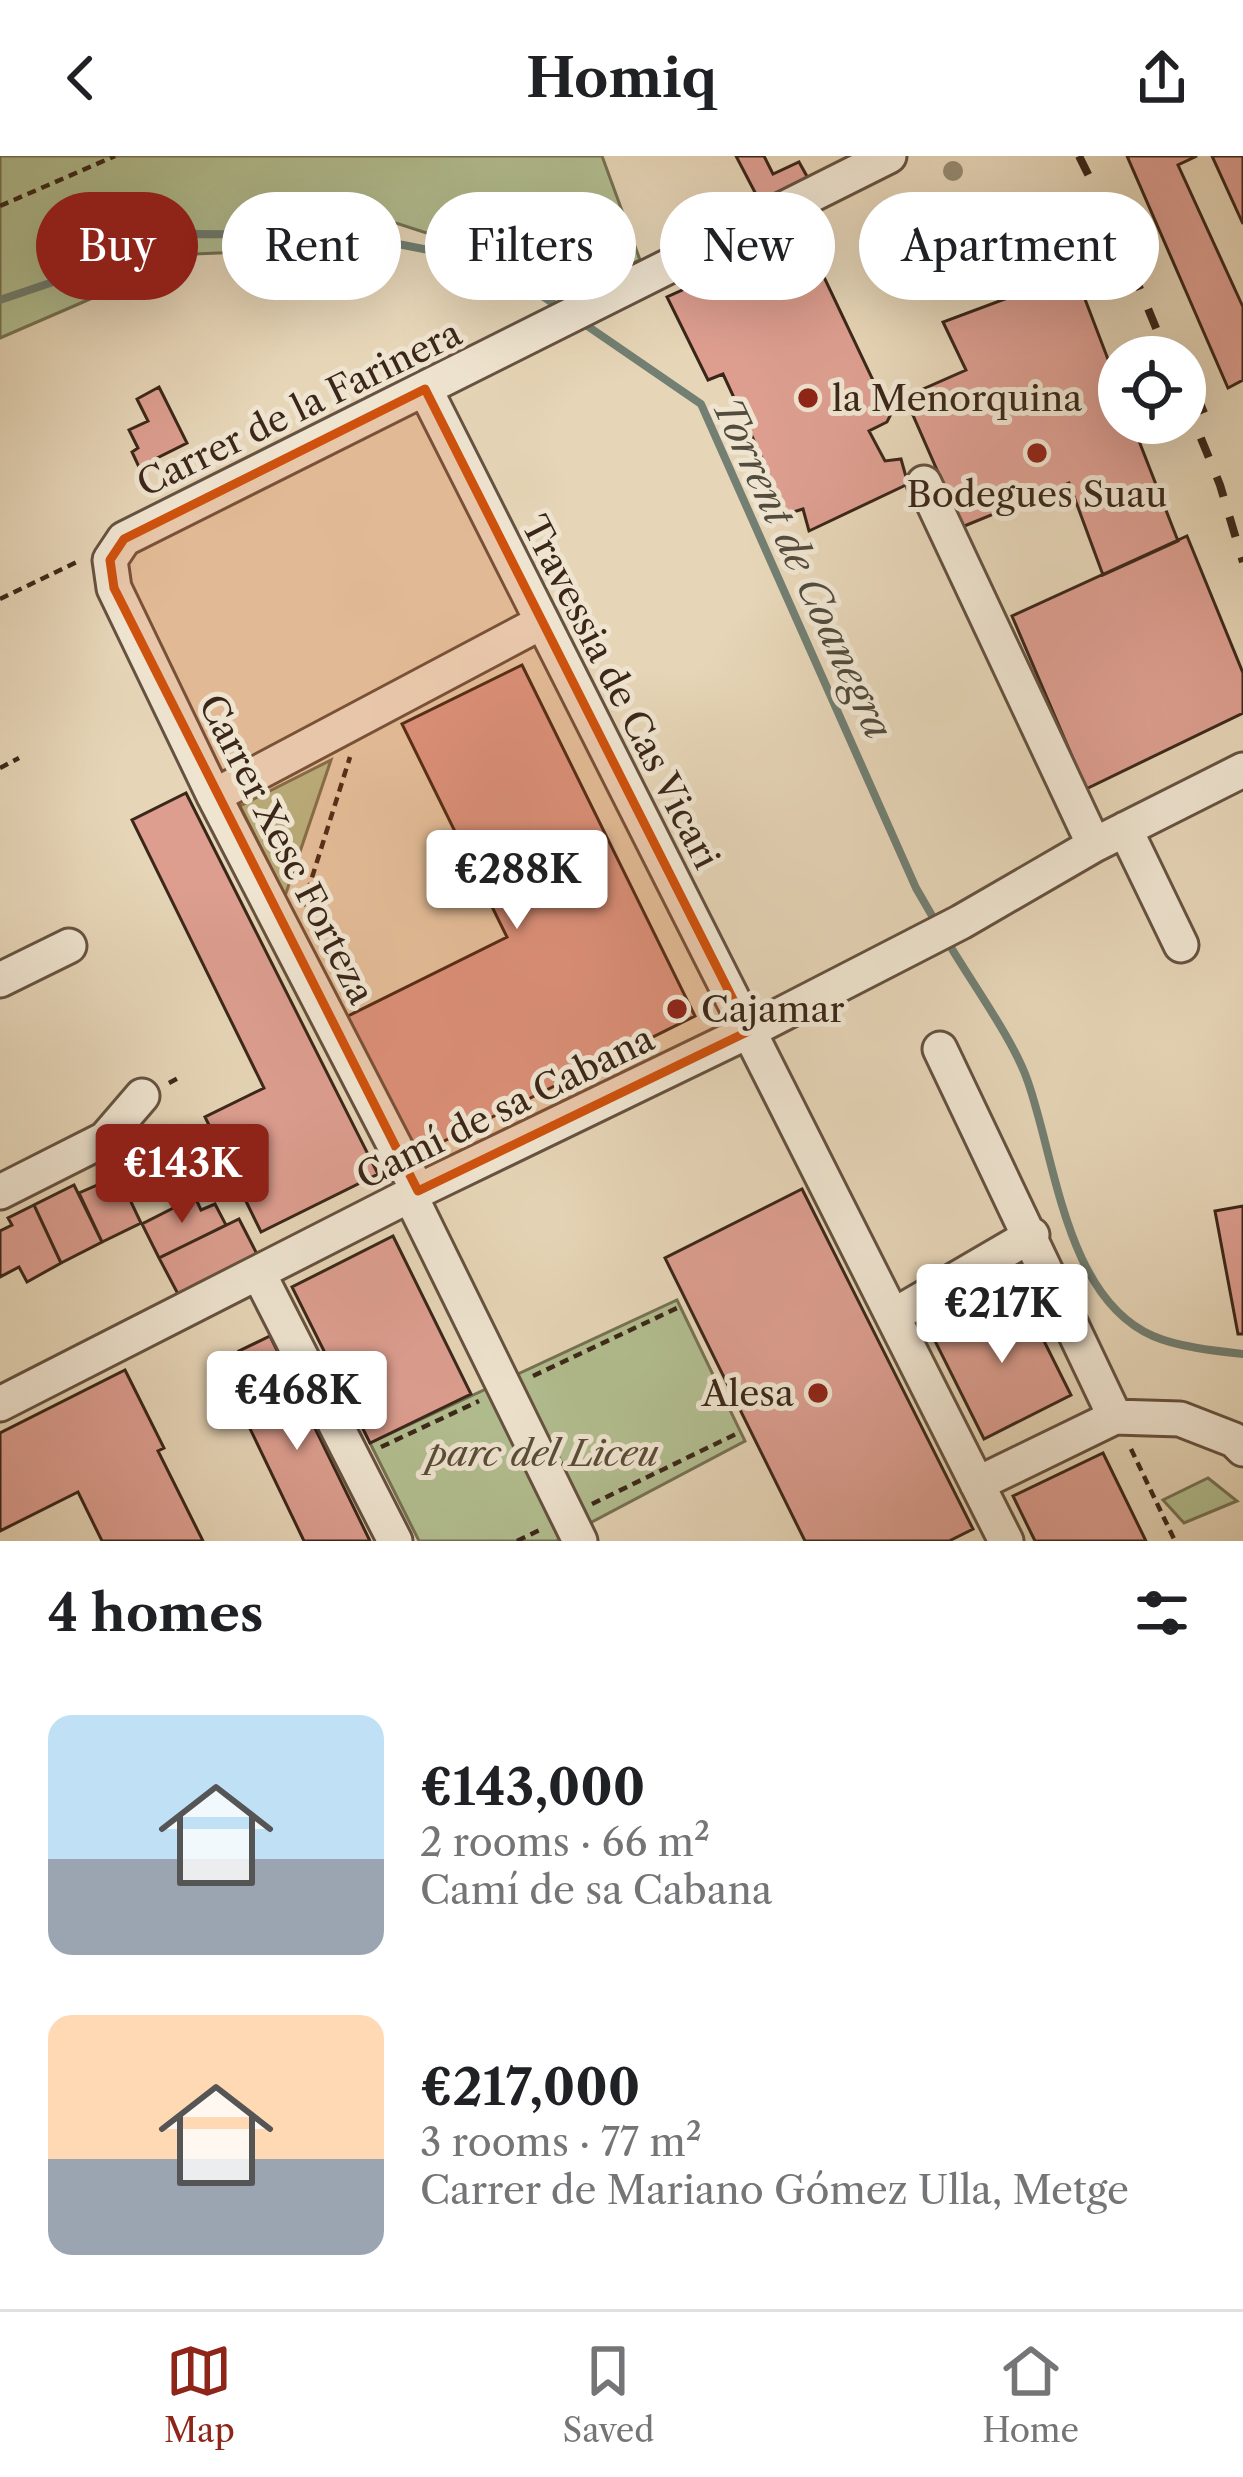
<!DOCTYPE html>
<html lang="en">
<head>
<meta charset="utf-8">
<style>
  :root { --surface:#fff; --page:#f6f6f6; --text:#202124; --muted:#757577; --line:#e0e0e0; --accent:#8f2418 }
  body { margin:0; font-family:"Libre Caslon Text",serif; background:var(--page); color:var(--text); height:100vh; display:flex; flex-direction:column; font-size:45px; white-space:nowrap }
  * { box-sizing:border-box; margin:0 }
  p { font-size:39px; color:var(--muted) }
  .icon { flex:none; width:66px; height:66px; fill:none; stroke:currentColor; stroke-width:2; stroke-linecap:round; stroke-linejoin:round }
  .map { position:relative; height:1385px; overflow:hidden }
  .panel { display:flex; flex-direction:column; background:var(--surface); flex:1 }
  .panel>* { flex:none }
  .guide { position:absolute; left:36px; top:36px; width:1173px; height:108px; display:flex; gap:24px }
  .buttons { position:absolute; left:1098px; top:180px; display:grid; gap:24px }
  .buttons a { display:grid; place-items:center; width:108px; height:108px; border-radius:50%; background:var(--surface); box-shadow:0 12px 48px #0002; font-size:60px }
  .price { position:absolute; translate:-50% -102px; padding:0 27px; border-radius:12px; background:#fff; color:#222; font-size:39px; line-height:78px; filter:drop-shadow(0 3px 6px #0008) }
  .price::after { content:''; position:absolute; left:50%; top:72px; width:36px; height:27px; margin-left:-18px; background:inherit; clip-path:polygon(0 0,100% 0,50% 100%) }
  .price.active { background:var(--accent); color:#fff }
  ul { padding:0; list-style:none }
  li { display:flex; align-items:center; gap:36px; height:300px; padding:0 48px }
  li span { display:grid; place-items:center; flex:none; width:336px; height:240px; border-radius:24px; color:#555 }
  li>.icon { margin-inline-start:auto }
  span .icon { width:144px; height:144px; fill:#fffc; stroke-width:1 }
  li b { font-size:51px }
  h2 { display:flex; justify-content:space-between; align-items:center; height:144px; padding:0 48px; font-size:51px }
  .pill { padding:0 42px; border-radius:54px; background:var(--surface); box-shadow:0 12px 48px #0002; font-size:42px; line-height:108px }
  .pill.active { background:var(--accent); color:#fff }
  header { display:flex; justify-content:space-between; align-items:center; height:156px; padding:0 48px; background:var(--surface); font-size:54px; font-weight:700 }
  .dock { display:flex; justify-content:space-around; align-items:center; height:168px; border-top:3px solid var(--line); background:var(--surface); font-size:33px; color:var(--muted) }
  .dock a { display:grid; justify-items:center; gap:6px }
  .dock .active { color:var(--accent) }
  .map>svg:first-child { display:block }
</style>
</head>
<body>
<header><svg class="icon" aria-label="back" viewBox="0 0 24 24"><path d="M15 5l-7 7 7 7"/></svg>Homiq<svg class="icon" aria-label="share" viewBox="0 0 24 24"><path d="M12 15V3M7 8l5-5 5 5M5 13v7h14v-7"/></svg></header>
<div class="map">
<svg width="1243" height="1385" viewBox="0 0 1243 1385">
  <rect width="100%" height="100%" fill="#e6d5b7"/>
  <filter id="stains"><feTurbulence type="fractalNoise" baseFrequency=".00167" numOctaves="4"/><feColorMatrix values="0 0 0 0 .2 0 0 0 0 .09 0 0 0 0 .02 0 0 0 .5 -.17"/></filter>
  <radialGradient id="worn" r=".72"><stop offset=".6" stop-color="#630" stop-opacity="0"/><stop offset="1" stop-color="#630" stop-opacity=".3"/></radialGradient>
  <path fill="#b2be90" stroke="#767254" stroke-width="3" d="M0,0H602L640,104L563,137L476,93L396,67L292,94L194,98L0,182Z
    M331,604L285,740L240,650Z
    M677,1144L745,1285L556,1385H419L370,1287Z
    M1208,1322L1237,1345L1184,1367L1163,1344Z"/>
  <g fill="none" stroke-linecap="round" stroke-linejoin="round">
    <path stroke="#727f72" stroke-width="8" d="M0,144L195,78L352,79L454,99L523,127L560,152
      M583,167L701,248L916,732L938,770
      M946,783C969,823 1014,884 1028,926C1056,1006 1066,1142 1153,1180C1178,1191 1216,1195 1243,1198"/>
  </g>
  <path fill="#dd9e90" stroke="#3b2719" stroke-width="3" d="M736,0H764L773,18L799,6L809,24L769,45L759,44Z
    M1127,0H1197L1178,9L1243,151V224L1228,232Z
    M1212,0H1243V68Z
    M804,79L890,260L887,266L869,275L885,305L901,303L908,328L809,375L803,353L780,360L762,317L768,315L723,218L708,224L667,141Z
    M1075,117L1119,232V267H1132L1178,385L1103,419L1069,327L962,371L905,241L966,214L943,166Z
    M159,231L187,287L139,311L132,296L138,292L129,274L148,265L137,243Z
    M1187,380L1243,517V557L1086,633L1012,460Z
    M522,509L695,860L412,1001L344,862L507,781L402,568Z
    M186,637L378,1018L261,1076L205,961L264,932L132,664Z
    M114,1010L141,1067L102,1086L79,1037L104,1026L100,1018Z
    M74,1029L102,1086L61,1107L34,1049Z
    M802,1033L973,1373L949,1385H805L665,1102Z
    M195,1041L201,1054L215,1048L226,1069L159,1102L142,1068Z
    M34,1049L61,1107L27,1126L19,1111L0,1121V1075L12,1069L8,1062Z
    M1243,1050V1178H1238L1215,1055Z
    M239,1063L257,1098L178,1138L159,1102Z
    M393,1080L471,1238L370,1287L292,1131Z
    M1020,1137L1071,1239L984,1283L933,1181Z
    M270,1180L370,1385H304L242,1256L263,1245L239,1195Z
    M125,1214L164,1292L158,1295L203,1385H102L78,1336L0,1375V1277Z
    M1103,1297L1146,1385H1035L1013,1340Z"/>
  <g fill="none" stroke-linecap="round" stroke-linejoin="round">
    <g stroke="#665240" stroke-width="39">
      <path id="minor" d="M425,233L1006,1385
        M924,327L1094,689
        M214,640L542,466
        M1125,673L1181,789
        M0,824L69,790
        M940,893L1115,1261
        M418,1035L214,640L114,432L110,404L124,383L889,0
        M0,1036L105,983L142,940
        M410,1039L580,1385
        M259,1118L395,1385
        M893,1160L1032,1079
        M0,1248L418,1035L749,875L961,766L1094,689L1243,614
        M977,1328L1115,1261L1180,1263L1234,1284L1243,1293"/>
    </g>
    <path stroke="#3b2719" stroke-width="4.5" stroke-dasharray="9 6" stroke-linecap="butt" d="M0,50L115,0
      M0,443L81,404
      M0,612L19,602
      M303,750L350,601
      M169,927L180,921
      M533,1220L677,1152
      M381,1291L479,1245
      M1131,1293L1175,1385
      M592,1348L738,1277
      M517,1385L544,1372"/>
    <use href="#minor" stroke="#efe4d0" stroke-width="33"/>
    <path stroke="#3b2719" stroke-width="8" stroke-dasharray="21 21" stroke-linecap="butt" d="M1079,0L1116,75L1168,201
      M1185,210L1204,257
      M1185,243L1220,329L1243,406"/>
  </g>
  <circle fill="#988a71" cx="953" cy="15" r="10"/>
  <path fill="#ce520e" fill-opacity="0.2" stroke="#ce520e" stroke-width="9" stroke-linejoin="round" d="M425,233L749,875L418,1035L114,432L110,404L124,383Z"/>
  <g fill="#8f2418" stroke="#efe4d0" stroke-width="4.5">
    <circle cx="808" cy="242" r="12"/>
    <circle cx="1037" cy="297" r="12"/>
    <circle cx="677" cy="853" r="12"/>
    <circle cx="818" cy="1237" r="12"/>
  </g>
  <g text-anchor="middle" dominant-baseline="central" stroke-width="10" stroke-linejoin="round" paint-order="stroke">
    <g font-size="36" fill="#3b2719" stroke="#efe4d0" text-anchor="start">
      <text x="832" y="242">la Menorquina</text>
      <text x="1037" y="338" text-anchor="middle">Bodegues Suau</text>
      <text x="701" y="853">Cajamar</text>
      <text x="794" y="1237" text-anchor="end">Alesa</text>
    </g>
    <g font-size="36" fill="#3b2719" stroke="#efe4d0">
      <text transform="translate(299 252) rotate(-26)">Carrer de la Farinera</text>
      <text transform="translate(621 536) rotate(63)">Travessia de Cas Vicari</text>
      <text transform="translate(287 693) rotate(63)">Carrer Xesc Forteza</text>
      <text transform="translate(505 951) rotate(-26)">Camí de sa Cabana</text>
    </g>
    <g font-size="36" font-style="italic" fill="#594d37" stroke="#efe4d0">
      <text x="543" y="1297">parc del Liceu</text>
    </g>
    <g font-size="39" font-style="italic" fill="#524c3e" stroke="#efe4d0">
      <text transform="translate(803 412) rotate(65)">Torrent de Coanegra</text>
    </g>
  </g>
  <rect width="100%" height="100%" filter="url(#stains)"/>
  <rect width="100%" height="100%" fill="url(#worn)"/>
</svg>
<div class="buttons">
<a><svg class="icon" aria-label="locate" viewBox="0 0 24 24"><circle cx="12" cy="12" r="6"/><path d="M12 2v4M12 18v4M2 12h4M18 12h4"/></svg></a>
</div>
<b class="price" style="left:517px;top:776px">€288K</b>
<b class="price active" style="left:182px;top:1070px">€143K</b>
<b class="price" style="left:1002px;top:1210px">€217K</b>
<b class="price" style="left:297px;top:1297px">€468K</b>
<div class="guide">
<a class="pill active">Buy</a>
<a class="pill">Rent</a>
<a class="pill">Filters</a>
<a class="pill">New</a>
<a class="pill">Apartment</a>
</div>
</div>
<section class="panel">
<h2>4 homes<svg class="icon" aria-label="filters" viewBox="0 0 24 24"><path d="M4 7h16M4 17h16"/><circle cx="9" cy="7" r="2"/><circle cx="15" cy="17" r="2"/></svg></h2>
<ul>
<li><span style="background:linear-gradient(#bfe0f5 60%,#9aa5b1 0)"><svg class="icon" aria-label="home" viewBox="0 0 24 24"><path d="M3 11l9-7 9 7M6 9v11h12V9"/></svg></span><div><b>€143,000</b><p>2 rooms · 66 m²</p><p>Camí de sa Cabana</p></div></li>
<li><span style="background:linear-gradient(#ffd9b3 60%,#9aa5b1 0)"><svg class="icon" aria-label="home" viewBox="0 0 24 24"><path d="M3 11l9-7 9 7M6 9v11h12V9"/></svg></span><div><b>€217,000</b><p>3 rooms · 77 m²</p><p>Carrer de Mariano Gómez Ulla, Metge</p></div></li>
</ul>
</section>
<nav class="dock">
<a class="active"><svg class="icon" aria-label="map" viewBox="0 0 24 24"><path d="M3 6l6-2 6 2 6-2v14l-6 2-6-2-6 2zM9 4v14M15 6v14"/></svg>Map</a>
<a><svg class="icon" aria-label="saved" viewBox="0 0 24 24"><path d="M7 4h10v16l-5-4-5 4z"/></svg>Saved</a>
<a><svg class="icon" aria-label="home" viewBox="0 0 24 24"><path d="M3 11l9-7 9 7M6 9v11h12V9"/></svg>Home</a>
</nav>
</body>
</html>
